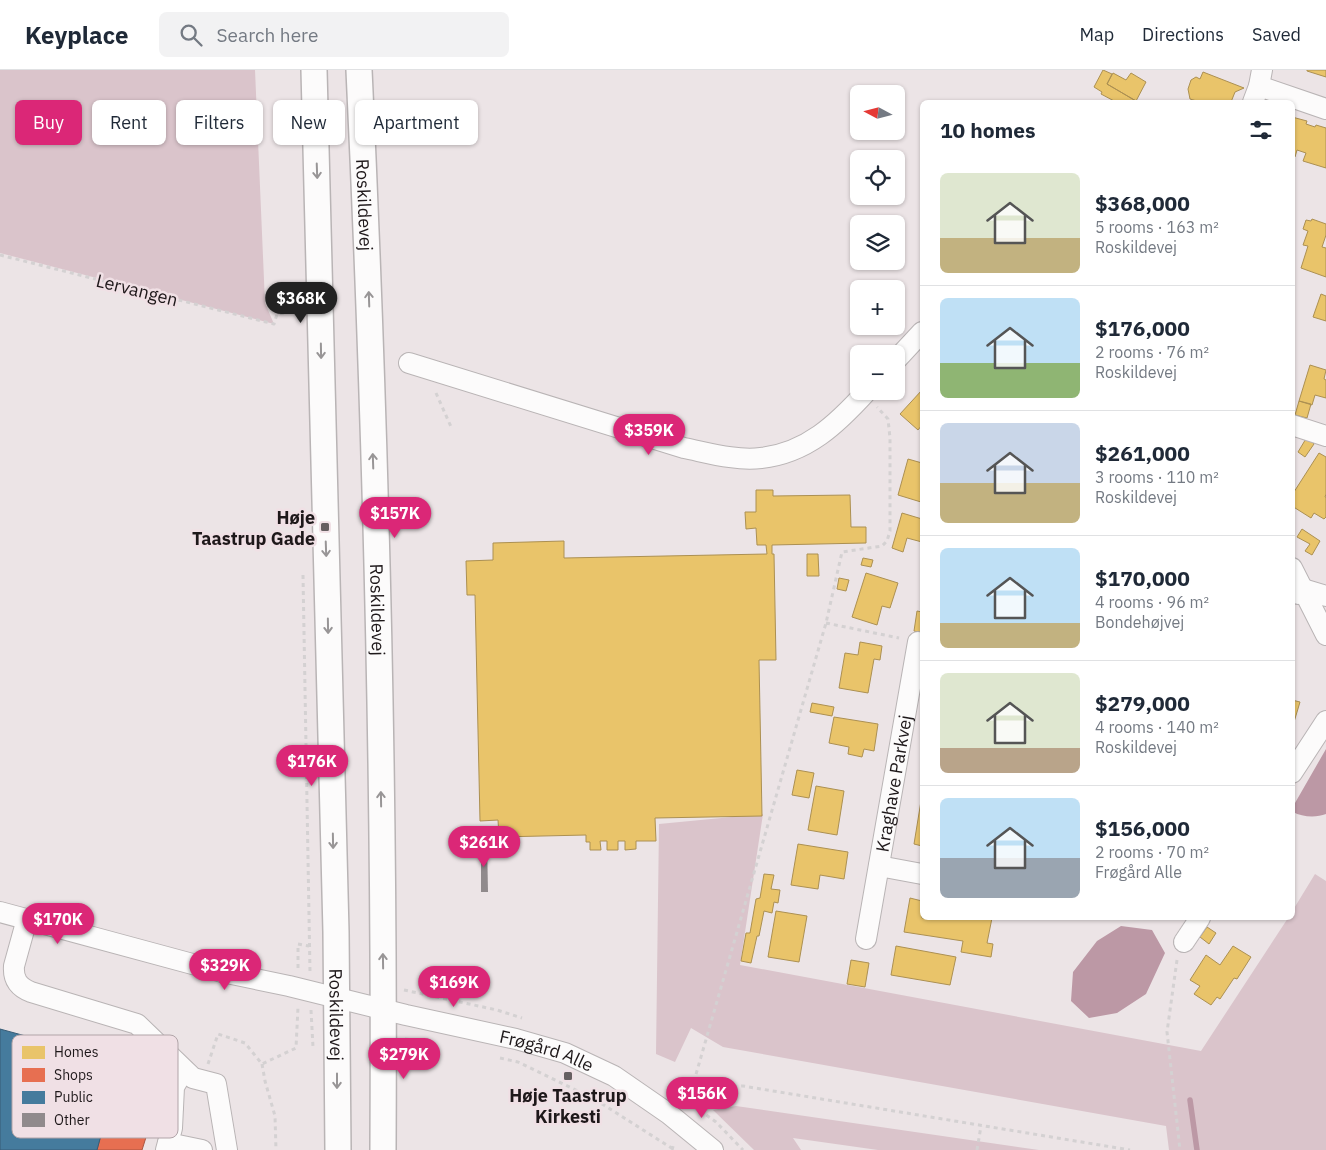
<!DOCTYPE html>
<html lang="en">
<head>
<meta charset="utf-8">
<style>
  :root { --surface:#fff; --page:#f2f2f3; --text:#1f2937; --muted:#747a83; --line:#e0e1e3; --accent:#db2777 }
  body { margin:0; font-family:"IBM Plex Sans",sans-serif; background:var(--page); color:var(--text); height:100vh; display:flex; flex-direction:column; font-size:19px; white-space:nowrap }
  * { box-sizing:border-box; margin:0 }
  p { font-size:16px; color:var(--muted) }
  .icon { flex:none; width:28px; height:28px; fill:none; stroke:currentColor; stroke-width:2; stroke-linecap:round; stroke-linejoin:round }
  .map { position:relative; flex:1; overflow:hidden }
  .sheet { position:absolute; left:920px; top:30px; width:375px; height:820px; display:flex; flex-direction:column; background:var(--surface); border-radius:8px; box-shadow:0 1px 4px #0004 }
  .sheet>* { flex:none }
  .banner { position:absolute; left:15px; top:30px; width:475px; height:45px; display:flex; gap:10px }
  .needle { width:32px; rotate:277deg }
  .tools { position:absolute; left:850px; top:15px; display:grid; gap:10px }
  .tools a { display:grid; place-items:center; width:55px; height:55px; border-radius:8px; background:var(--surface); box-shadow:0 1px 4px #0004; font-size:25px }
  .price { position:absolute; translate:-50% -42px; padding:0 11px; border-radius:18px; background:var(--accent); color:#fff; font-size:16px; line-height:32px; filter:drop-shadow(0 1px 2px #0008) }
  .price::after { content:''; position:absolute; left:50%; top:30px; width:15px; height:11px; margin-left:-8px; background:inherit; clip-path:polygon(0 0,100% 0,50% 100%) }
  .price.current { background:#222; color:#fff }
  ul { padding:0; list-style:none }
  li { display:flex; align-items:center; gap:15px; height:125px; padding:0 20px }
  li+li { border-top:1px solid var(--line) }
  li span { display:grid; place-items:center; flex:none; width:140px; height:100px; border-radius:8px; color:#555 }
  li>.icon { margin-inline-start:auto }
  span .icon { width:60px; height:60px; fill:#fffc; stroke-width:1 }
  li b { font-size:21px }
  h2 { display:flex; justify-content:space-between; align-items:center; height:60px; padding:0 20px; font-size:21px }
  .chip { padding:0 18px; border-radius:8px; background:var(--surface); box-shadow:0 1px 4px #0004; font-size:18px; line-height:45px }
  .chip.current { background:var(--accent); color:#fff }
  header { display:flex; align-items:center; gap:30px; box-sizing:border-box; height:70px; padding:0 25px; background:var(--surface); border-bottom:1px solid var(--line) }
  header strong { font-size:24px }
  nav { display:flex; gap:28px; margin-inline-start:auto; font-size:18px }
  .search { width:350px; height:45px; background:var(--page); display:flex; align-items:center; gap:12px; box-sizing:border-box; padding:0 18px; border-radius:8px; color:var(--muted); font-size:19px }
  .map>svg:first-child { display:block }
</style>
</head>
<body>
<header>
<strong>Keyplace</strong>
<div class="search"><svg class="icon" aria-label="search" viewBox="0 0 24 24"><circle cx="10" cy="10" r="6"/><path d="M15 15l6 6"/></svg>Search here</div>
<nav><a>Map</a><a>Directions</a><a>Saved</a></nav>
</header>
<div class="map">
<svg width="1326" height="1080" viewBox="0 0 1326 1080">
  <rect width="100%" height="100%" fill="#ece4e6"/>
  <path fill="#dac4cb" d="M0,0H255L265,233L274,254L0,183Z
    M763,744L740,895L1201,981L1288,848H1292L1293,840L1315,804L1326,811V1080H1169L1166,1056L723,977L691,958L675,992L656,984L659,754Z
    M736,1036L1039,1080H878L793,1068L801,1080H754L713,1040Z"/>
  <path fill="#bc98a5" d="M1326,679V744C1316,748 1302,747 1293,742L1295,733Z
    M1121,856L1152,860L1165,883L1146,924L1117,943L1089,948L1071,931L1073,902L1097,871Z"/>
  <path fill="#e9c46a" stroke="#ac9052" d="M1103,0L1112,4L1107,14L1136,31L1135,32H1116L1101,24L1102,22L1094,17Z
    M1307,0H1326V7L1307,1Z
    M1203,2L1244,18L1235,22L1231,32H1200L1190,29L1188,19L1191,10L1196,7L1200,9Z
    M1113,3L1126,10L1131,3L1146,12L1136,31L1107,14Z
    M1292,47L1307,51L1306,54L1315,57L1316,55L1326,58V98L1303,91L1306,83L1297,80L1295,87L1292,86Z
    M1312,149L1326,154V165L1322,177L1326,178V207L1301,198L1308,176L1303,175L1308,161L1303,159L1306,150L1311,151Z
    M1321,224L1326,226V251L1313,247Z
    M1310,295L1326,300L1324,309L1326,310V328L1315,325L1312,335L1299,331Z
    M922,320V355L918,360L900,344Z
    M1299,331L1311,334L1307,348L1295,345Z
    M1307,367L1313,370L1312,372L1314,374L1305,387L1298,382Z
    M1319,383L1326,387V424L1325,427H1326V447L1324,449L1314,443L1311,448L1292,436V425Z
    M908,389L922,393L921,432L898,425Z
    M756,420H773V426L850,425L851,457H866V473L772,475V484H774L776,590H759L762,746L655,748L656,771H636V779L625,780V771H618V780H607V771H600L601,780H590V772H586V765L499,767L498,750L480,751L475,525H467L466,491L493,490V473L564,471V488L767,484L766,475H757L756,458L746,459L745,442H756Z
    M902,443L922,449V472L907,468L903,482L892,478Z
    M1302,459L1320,471L1312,485L1305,481L1310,474L1297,467Z
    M807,484H818L819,506H807Z
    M863,488L873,490L871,497L861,495Z
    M866,503L898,513L890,538L882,536L877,555L852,547Z
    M839,508L849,510L846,521L837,519Z
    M917,541L922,542V563L914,561Z
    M860,572L882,576L880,590L874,589L868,623L839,618L845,583L858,585Z
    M1292,630L1300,632L1294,652H1292Z
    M812,633L834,637L832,646L810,642Z
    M834,647L878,654L874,681L864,679L862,687L848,684L849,677L829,673Z
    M797,700L814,703L809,728L792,725Z
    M816,716L844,721L837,765L808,760Z
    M921,731H922V776L914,774Z
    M798,774L848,782L844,809L820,805L818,819L791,815Z
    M764,804L774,805L771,819L780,820L778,833L774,832L772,843L764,841L759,866H757L751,893L741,891L746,863H750L756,829L760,828Z
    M910,828L922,831V848H992L987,873L993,874L991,887L961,882L963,871L904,862Z
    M776,841L807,846L799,892L768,887Z
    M1207,857L1216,863L1209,874L1200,867Z
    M896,876L956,887L950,915L891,905Z
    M1233,876L1251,887L1237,909L1234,908L1220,929L1217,927L1211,935L1194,924L1200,916L1190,910L1206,885L1220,895Z
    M851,890L869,893L865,917L847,914Z"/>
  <path fill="#e76f51" stroke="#ab5540" d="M104,1052L147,1064L142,1080H97Z"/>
  <path fill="#457b9d" stroke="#395d76" d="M0,959L121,992L97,1080H0Z"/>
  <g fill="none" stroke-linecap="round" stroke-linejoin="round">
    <path stroke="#bc98a5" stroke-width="5.5" d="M1190,1030L1197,1080"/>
  </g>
  <path fill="#908a8c" d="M481,772H487L488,822H481Z"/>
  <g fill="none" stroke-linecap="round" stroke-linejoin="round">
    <g stroke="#b9b4b5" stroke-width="22">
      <g id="minor">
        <path d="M1259,16L1326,39"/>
        <path d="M1253,32L1259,16L1262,0"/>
        <path d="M896,290L922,262"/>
        <path d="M409,293L684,378C709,383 736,391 761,388C807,383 837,354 867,321"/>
        <path d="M1292,355L1326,366"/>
        <path d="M1292,498L1326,565"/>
        <path d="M1298,524L1303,519L1326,526"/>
        <path d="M1292,703L1326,651"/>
        <path d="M879,796L922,804"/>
        <path id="s1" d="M0,842L222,902L289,916L406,945L516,969L565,983L614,1006L669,1044L713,1080"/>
        <path d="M27,849L14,896C13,909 18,917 31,922L137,954L193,1008L216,1014L227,1080"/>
        <path id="s2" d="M866,869L918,572"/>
        <path d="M1184,872L1200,848"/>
        <path d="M118,1021L173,1037"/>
        <path d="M168,1073L202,1080"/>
        <path d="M166,1080L172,1058L174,1017L184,1000"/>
      </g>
    </g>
    <g stroke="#b9b4b5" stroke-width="28">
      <g id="major">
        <path id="s3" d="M314,0L336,862L338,1080"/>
        <path id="s4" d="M359,0C376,360 385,720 383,1080"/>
      </g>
    </g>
    <path stroke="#d4d1d2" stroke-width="3" stroke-dasharray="4 4" stroke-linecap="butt" d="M0,185L274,254L277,244L296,241
      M436,323L452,359
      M303,505L310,902
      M826,553L899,568
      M1177,890L1167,962L1180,1080
      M298,898V874L309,876
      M404,920L497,940L522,948
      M311,940L313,977
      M405,969L436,973
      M500,988L518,992L596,1030L673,1079
      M208,994L218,964L245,973L262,994L296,978L298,937
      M262,994L265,1011L275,1046L276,1080
      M596,1030L603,1021
      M687,1031L716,1052L743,1080
      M688,1032L726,1017L743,1016L1130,1080
      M688,1035V1032L826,553L842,482L882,476L887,471L890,461V368L888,349L877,337
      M672,1080L674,1073
      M977,1080L981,1056"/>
    <use href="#minor" stroke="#fcfbfb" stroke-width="20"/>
    <use href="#major" stroke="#fcfbfb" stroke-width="25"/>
  </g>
  <defs><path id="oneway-shaft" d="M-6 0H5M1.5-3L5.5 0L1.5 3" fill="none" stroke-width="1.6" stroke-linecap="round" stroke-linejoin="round" transform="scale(1.25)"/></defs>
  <g stroke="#989596">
    <use href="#oneway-shaft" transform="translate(317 101) rotate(88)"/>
    <use href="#oneway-shaft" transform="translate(369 229) rotate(-92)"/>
    <use href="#oneway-shaft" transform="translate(321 281) rotate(89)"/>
    <use href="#oneway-shaft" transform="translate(373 391) rotate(-92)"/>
    <use href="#oneway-shaft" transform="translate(326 479) rotate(88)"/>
    <use href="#oneway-shaft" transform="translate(328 556) rotate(89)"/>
    <use href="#oneway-shaft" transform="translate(381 729) rotate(-91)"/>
    <use href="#oneway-shaft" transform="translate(333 771) rotate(89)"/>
    <use href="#oneway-shaft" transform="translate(383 891) rotate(-91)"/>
    <use href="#oneway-shaft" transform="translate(337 1011) rotate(90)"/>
  </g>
  <g fill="#665f61" stroke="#f0e0e5" stroke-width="2">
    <rect x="320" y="452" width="10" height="10" rx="2.5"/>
    <rect x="563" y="1001" width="10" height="10" rx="2.5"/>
  </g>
  <g text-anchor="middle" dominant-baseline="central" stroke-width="5" stroke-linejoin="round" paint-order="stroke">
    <g font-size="18" fill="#1e181a" stroke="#f0e0e5">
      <text stroke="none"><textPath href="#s4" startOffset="135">Roskildevej</textPath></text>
      <text transform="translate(137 220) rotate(14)">Lervangen</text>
      <text stroke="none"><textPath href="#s4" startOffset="540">Roskildevej</textPath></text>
      <text stroke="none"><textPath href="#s2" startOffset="158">Kraghave Parkvej</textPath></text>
      <text stroke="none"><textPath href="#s3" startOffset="945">Roskildevej</textPath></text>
      <text stroke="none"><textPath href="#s1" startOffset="564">Frøgård Alle</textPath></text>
    </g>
    <g font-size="18" font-weight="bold" fill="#1e181a" stroke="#f0e0e5" text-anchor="end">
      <text x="315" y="447">Høje<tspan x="315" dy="21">Taastrup Gade</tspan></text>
      <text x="568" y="1025" text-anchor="middle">Høje Taastrup<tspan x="568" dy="21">Kirkesti</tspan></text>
    </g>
  </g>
  <rect x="12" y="965" width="166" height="103" rx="8" fill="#f0e0e5" stroke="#b1a4a8" stroke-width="1"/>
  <rect x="22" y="976" width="23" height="13" fill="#e9c46a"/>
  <rect x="22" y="998" width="23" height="14" fill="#e76f51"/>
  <rect x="22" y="1021" width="23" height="13" fill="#457b9d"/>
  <rect x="22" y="1043" width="23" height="14" fill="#908a8c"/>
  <g font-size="14" fill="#1e181a">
    <text x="54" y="987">Homes</text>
    <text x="54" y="1010">Shops</text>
    <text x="54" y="1032">Public</text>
    <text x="54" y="1055">Other</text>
  </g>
</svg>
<div class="tools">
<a><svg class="needle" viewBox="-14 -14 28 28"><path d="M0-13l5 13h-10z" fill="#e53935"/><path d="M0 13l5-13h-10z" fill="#747a83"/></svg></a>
<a><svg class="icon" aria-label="locate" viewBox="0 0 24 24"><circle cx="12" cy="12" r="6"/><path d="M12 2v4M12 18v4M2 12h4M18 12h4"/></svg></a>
<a><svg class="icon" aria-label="layers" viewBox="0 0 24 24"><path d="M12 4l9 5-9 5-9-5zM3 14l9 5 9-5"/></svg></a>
<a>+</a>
<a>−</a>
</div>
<b class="price current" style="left:301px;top:254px">$368K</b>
<b class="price" style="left:649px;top:386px">$359K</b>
<b class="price" style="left:395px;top:469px">$157K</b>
<b class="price" style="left:312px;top:717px">$176K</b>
<b class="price" style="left:484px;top:798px">$261K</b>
<b class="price" style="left:58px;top:875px">$170K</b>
<b class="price" style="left:225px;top:921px">$329K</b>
<b class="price" style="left:454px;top:938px">$169K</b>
<b class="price" style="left:404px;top:1010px">$279K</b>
<b class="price" style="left:702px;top:1049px">$156K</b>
<div class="banner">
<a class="chip current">Buy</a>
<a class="chip">Rent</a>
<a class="chip">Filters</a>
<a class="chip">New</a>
<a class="chip">Apartment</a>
</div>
<section class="sheet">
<h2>10 homes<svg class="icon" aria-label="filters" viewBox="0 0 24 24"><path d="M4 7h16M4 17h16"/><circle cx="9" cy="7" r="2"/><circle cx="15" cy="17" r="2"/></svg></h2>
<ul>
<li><span style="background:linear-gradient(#dfe7d0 65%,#c2b280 0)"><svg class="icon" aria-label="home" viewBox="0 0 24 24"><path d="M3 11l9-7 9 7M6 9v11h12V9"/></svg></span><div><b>$368,000</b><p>5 rooms · 163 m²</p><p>Roskildevej</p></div></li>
<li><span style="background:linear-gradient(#bfe0f5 65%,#8fb573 0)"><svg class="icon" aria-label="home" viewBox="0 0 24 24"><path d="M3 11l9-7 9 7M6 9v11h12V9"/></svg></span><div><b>$176,000</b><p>2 rooms · 76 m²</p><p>Roskildevej</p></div></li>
<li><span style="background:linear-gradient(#c9d6e8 60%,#c2b280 0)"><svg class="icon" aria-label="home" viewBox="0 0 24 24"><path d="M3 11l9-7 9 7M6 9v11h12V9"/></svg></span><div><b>$261,000</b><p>3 rooms · 110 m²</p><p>Roskildevej</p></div></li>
<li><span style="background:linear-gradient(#bfe0f5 75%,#c2b280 0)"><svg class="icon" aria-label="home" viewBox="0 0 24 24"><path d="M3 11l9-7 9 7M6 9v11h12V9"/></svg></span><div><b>$170,000</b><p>4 rooms · 96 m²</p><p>Bondehøjvej</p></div></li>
<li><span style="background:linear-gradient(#dfe7d0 75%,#b9a48a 0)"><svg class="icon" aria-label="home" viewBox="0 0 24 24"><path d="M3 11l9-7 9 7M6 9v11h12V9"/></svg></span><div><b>$279,000</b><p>4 rooms · 140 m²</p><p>Roskildevej</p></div></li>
<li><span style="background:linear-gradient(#bfe0f5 60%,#9aa5b1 0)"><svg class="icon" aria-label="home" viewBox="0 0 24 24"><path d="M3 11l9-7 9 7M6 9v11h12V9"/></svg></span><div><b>$156,000</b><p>2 rooms · 70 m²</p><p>Frøgård Alle</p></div></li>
</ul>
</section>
</div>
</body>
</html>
